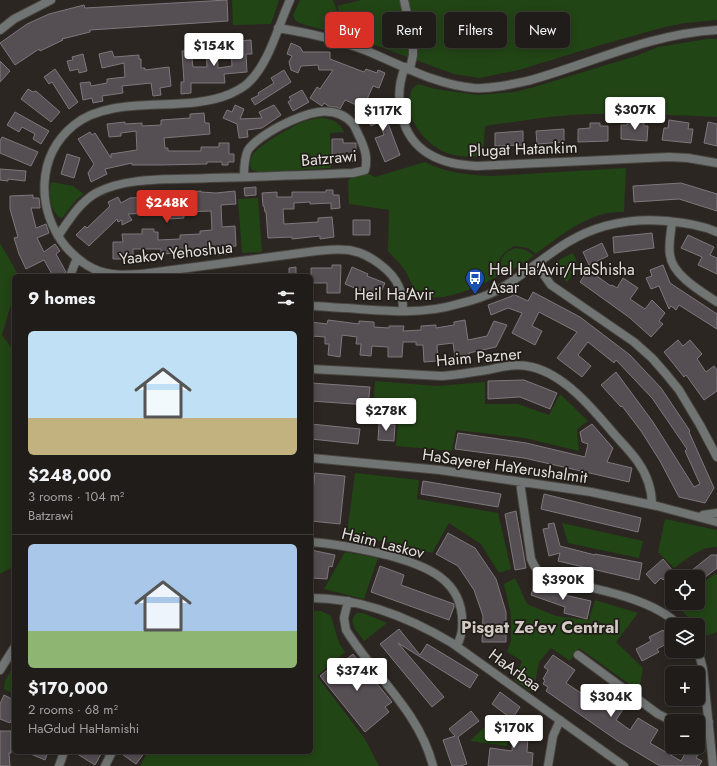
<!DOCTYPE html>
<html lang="en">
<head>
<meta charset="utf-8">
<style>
  :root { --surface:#201c19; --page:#2d2926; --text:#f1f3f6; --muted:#a2a1a2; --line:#3d3a38; --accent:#d93025 }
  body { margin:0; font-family:Jost,sans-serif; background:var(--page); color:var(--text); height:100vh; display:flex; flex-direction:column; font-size:15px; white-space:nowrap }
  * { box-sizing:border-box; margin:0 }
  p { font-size:13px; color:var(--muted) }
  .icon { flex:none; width:22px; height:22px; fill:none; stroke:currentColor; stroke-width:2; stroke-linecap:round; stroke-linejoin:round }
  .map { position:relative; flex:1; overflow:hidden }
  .sheet { position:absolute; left:12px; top:274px; width:301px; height:480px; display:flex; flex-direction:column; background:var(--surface); border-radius:6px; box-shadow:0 2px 10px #0003,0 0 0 1px var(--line) }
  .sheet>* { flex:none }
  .banner { position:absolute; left:325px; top:12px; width:332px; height:36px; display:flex; gap:8px }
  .controls { position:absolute; left:665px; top:570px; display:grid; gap:8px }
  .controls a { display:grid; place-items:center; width:40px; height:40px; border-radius:6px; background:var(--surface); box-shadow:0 2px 10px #0003,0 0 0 1px var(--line); font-size:20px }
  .price { position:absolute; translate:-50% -34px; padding:0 9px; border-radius:4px; background:#fff; color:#222; font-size:13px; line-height:26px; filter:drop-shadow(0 1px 2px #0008) }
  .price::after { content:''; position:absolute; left:50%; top:24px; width:12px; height:9px; margin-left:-6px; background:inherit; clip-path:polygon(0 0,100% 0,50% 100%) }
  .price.current { background:var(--accent); color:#fff }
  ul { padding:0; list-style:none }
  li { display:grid; align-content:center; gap:8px; height:212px; padding:0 16px }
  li+li { border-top:1px solid var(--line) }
  li span { display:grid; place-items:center; height:124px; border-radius:6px; color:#555 }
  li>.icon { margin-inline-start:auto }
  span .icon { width:72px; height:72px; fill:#fffc; stroke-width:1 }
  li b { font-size:17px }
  h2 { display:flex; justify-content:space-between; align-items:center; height:48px; padding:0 16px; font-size:17px }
  .pill { padding:0 14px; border-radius:6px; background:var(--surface); box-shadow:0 2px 10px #0003,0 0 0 1px var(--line); font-size:14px; line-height:36px }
  .pill.current { background:var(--accent); color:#fff }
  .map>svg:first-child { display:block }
</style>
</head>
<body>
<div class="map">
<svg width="717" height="766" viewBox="0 0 717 766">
  <rect width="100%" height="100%" fill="#2b2621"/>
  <path fill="#224515" d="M232,0H279L271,24L233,25Z
    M300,0H333L340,19L341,35L299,23L295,20L293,15Z
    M361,0H717V20L685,23L665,27L597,46L519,70L479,78L454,74L342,33V18L337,6Z
    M707,39H717V117C675,115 633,113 592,114C556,115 520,121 485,126L483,156C473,157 463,157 453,155C432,150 409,126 409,104C409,99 411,93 412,89L418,84L435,89L478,95L514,92L534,87L636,56L658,47Z
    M321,118C333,119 339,122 344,132L330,133L331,168L260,172L252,170C250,166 249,161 252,156C257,146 290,128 300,123C307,120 314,119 321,118Z
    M425,162C446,173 469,175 492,176L626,168L624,212C619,212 613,212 608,213C582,218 557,238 536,254L528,248L514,246C502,254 494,260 501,275C481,284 437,309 417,291C411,286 410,279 406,272C402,265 394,258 388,251L389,210L349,204L348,180L362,171L375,177Z
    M51,182L73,186L84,194L77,199L63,217L60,218C49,209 49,195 51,182Z
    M258,198L262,252L242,253L238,199Z
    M0,243L19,276H14V294L2,335L14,351V566L0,574Z
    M515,248C523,249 528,250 534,256L519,266L502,275C497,261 502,254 515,248Z
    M573,253C581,268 575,271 567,282L556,274L554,269C558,259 564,257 573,253Z
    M375,381L437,386L485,382V404H518L549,415L560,394L588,421L577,429L579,451L525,438L456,430L452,451L396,446L398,423L372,421Z
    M355,473L419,480L417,499L498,513L511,569L499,573L481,544L449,523L432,553L347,533Z
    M665,519L717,530V547C701,546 687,559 674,568L658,552Z
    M562,523L643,541L639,558L568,543Z
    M345,552L378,558L364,599L324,589Z
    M715,574L717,575V632L705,636L698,628V625H696L680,609L667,604L672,592V603H698V586Z
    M515,578L527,604L556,616L589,620L595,600L638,613L616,642L643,668L639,691L579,648L570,661L551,648L539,662L533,693L514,680L522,661L507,652L511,641V615L504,584Z
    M311,611H321L331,616L339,643L345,652L317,676L365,739L379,766H140L148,752H311Z
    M357,613H363L387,623L364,641C358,633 346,621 357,613Z
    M14,665V694L4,689L5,681Z
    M497,715L509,726L507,746L470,741Z"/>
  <path fill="#554e53" stroke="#7e777c" d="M227,0L228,21L90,30V32L62,39L63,40L40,51L39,49L15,65L0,43L27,24L49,14L84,5L85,8Z
    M251,40L252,54H246L247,72L224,74L225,83H191V93L181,94V82H184L182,51L191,50L193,67H207L206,47H217L218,68L232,66L231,51H238L237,41Z
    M291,43L300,47L303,52H330V59L364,72L366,69L377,73L378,70L385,73L379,88L373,86L363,108L345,100L340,109L337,107H330L324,103L322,106L310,98L317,87L320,89L333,70H319L318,65L301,66L298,73L291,70L289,62L292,56L287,54Z
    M112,51L114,57L139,55V59H141V68H145V70L169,67L171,86L160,88L161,95L153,96L151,83L122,86L123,93L102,96L103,101L93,103L92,98L83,100L80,83L90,82L91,86L107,83V79L125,77L124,63L102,68L99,54Z
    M83,54L87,71L79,73L78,69L70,71L67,61L73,60L72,57Z
    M0,61L10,71L0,82Z
    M55,69L78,102L69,109L52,82L49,84L44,77Z
    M284,70L291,82L255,105L251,99L259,95L258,93L274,83L271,78Z
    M28,89L33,92L36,91L60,112L51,122L21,99Z
    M302,90L309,102L293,111L288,102L291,100L289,97Z
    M380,102L400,155L385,162L375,138L384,135L379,122L371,126L364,110Z
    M235,105L244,109L240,119L262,118L259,112L274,105L281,115L262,128L247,130L248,137L239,138L237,124L223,118L227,110L232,112Z
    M15,112L49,131L41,144L33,139L35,134L22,127L19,132L7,125Z
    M204,113L205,123H209L210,134L164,138L165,148H168V151H201V147H219V143H229V154H234V162H228V165H222V162H207V164L161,165H132V163L105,169L107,174L91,182L88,173L94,164L78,139L90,132L92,135L95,133L111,158V154L137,150L136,131L121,133V136L109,137L107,124L125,122V124L142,123V126L161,125V120L190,118V114Z
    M628,120L644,121V126H648L647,141L621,139V125H627Z
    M669,120L689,123L688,129H693L691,143L662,140L664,128H668Z
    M708,122L717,124V146L704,143Z
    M590,123H600V126H608V141L578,142V129L590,128Z
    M564,129V142L537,144L536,131Z
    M523,131V145L495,146V133Z
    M2,137L38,152L31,166L0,153V141Z
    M332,139H343V143H356V161L339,162V157L332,158Z
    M67,154L80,158L74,178L61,174Z
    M0,169L26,171L25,181L8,179V181L0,180Z
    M681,183L717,194V211L679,199L634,202L633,186Z
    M256,187V195L245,196L244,188Z
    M326,190H333V195H339L340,208L331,209V203L310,204V202L294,203V209H283L284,224L318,222V218L332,217L334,237L320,239V236L292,239V237L268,238L266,212H265L264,206H263L262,193L277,192V197H292V192H326Z
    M201,191V192L216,193L235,191L236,204L221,205L222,227L235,226L236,246L226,247L227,254L218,255V251L161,254V249H133V259H113V242H123L122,234H142V229H154V232H158V240L180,239V235L200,234V231L212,230L211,211L184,212V218L170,219V214L153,215V213L128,214L132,220L122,225V220L118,222L117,219L89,246L76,235L85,226L87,228L110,206L108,202L118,197L121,203L130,198L147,197V201H169V194Z
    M33,195V198H39L40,208H31L36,228L46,224L49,233L37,238L44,252L55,244L60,251L56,254L66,272L60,276H53L44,260L26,269L19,254L14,238L18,237L10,209V196Z
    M353,220H370V235H353Z
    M652,233L654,248L614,253L613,237Z
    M688,235L714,247L710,255L717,258V274L698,265L702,257L681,248Z
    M602,243L608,256L589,265L583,252Z
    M332,265H341L340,293H327V283H311V268H332Z
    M663,265L670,283L717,314V329L679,305L676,310L671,306L669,309L659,286L651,289L646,278L652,276L650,270Z
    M296,267V276H289V268Z
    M352,267L368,274L367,276L385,283L380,294L374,292L372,295L345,284Z
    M588,270L611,286L612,285L617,288L623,278L638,288L630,299L645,309L652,300L665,313L659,321L663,324L651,337L630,318L580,282Z
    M533,292L580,317L630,355L661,388L690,431L689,432L714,488L705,503L679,497L660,461L641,431L622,406L621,407L601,385L616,372L653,422L694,487L700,484L685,451L687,449L652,398L616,360L614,363L588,342L578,355L591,366L582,377L557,358L577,332L539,312L532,326L542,331L535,345L512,333L522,313L508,308L491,315L488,305L512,296L513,294L528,301Z
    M328,320L359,324V321L374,322V327L389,328V326H404L403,331L421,330V326L436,325V328L454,325V322L465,320L468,340L487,336L494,321L507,325L496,347L469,353V355L455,357L453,343L437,345L438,361L424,362L423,345H416V342H403L402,357H388V347L372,346L371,356L360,355L361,344H356L357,337L342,335L340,357L328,355L329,344H325V337L311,336V322L327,324Z
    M678,340L683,346L690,340L702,354L697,359L706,372L714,366L717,370V391L704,400L686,375L684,377L664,352Z
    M524,380L557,393L550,409L520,397L488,399V381Z
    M311,383L370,387L368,405L311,401Z
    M311,424L360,429L358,444L311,439Z
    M379,424L395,425L394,441L378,440Z
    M592,424L613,448L607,462L632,468L629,482L524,458L455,449L458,433L526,443L585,457L588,444L582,442L580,432Z
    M315,473L345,476L340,524L311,521V508Z
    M423,481L501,494L498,507L421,494Z
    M544,494L641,518L638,532L541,509Z
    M516,511L526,568L515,570L505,514Z
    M554,523L560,546L595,555V554L642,563L639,580L558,561L560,553L549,556L543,529L549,528L548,524Z
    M448,533L475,548L496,579L506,612V642H482L483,616L474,590L458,566L436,554Z
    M311,550L335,555L332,567L329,566L327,579L311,578Z
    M711,555H717V568L699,582L698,577H695L691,571Z
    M663,559L673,571L663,580L661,578L655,584L646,574Z
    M380,566L404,575L401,585L454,604V607L449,620L371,592Z
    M535,583L561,592L560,594L591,601L587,619L564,613L565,607L531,595Z
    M399,629L420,655L427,644L478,675L470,688L398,643L444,697L432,707L380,644Z
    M663,630L670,642L657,649L659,652L642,661L636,649L651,641L649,637Z
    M353,654L392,702L385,707L389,712L365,732L320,676L342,658L344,661Z
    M553,655L575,670L566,683L599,705L606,695L624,708L616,720L630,730L638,718L658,730L650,743L681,761L689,747H703L696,758L702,761L699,766H660L618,741L546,691L548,687L543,684L545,680L543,679L548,670L544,667Z
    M500,692L520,707L512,719L492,704Z
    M4,695L14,700V714L10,723L0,719V704Z
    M471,711L479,721L458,737L467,764L460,766H452L443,740L455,736L449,729Z
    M514,719L529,720L527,752L533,753L532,766H488L490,748L512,751Z
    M0,731H11V753H9L10,766H0Z
    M26,752H48L45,760Z
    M74,752H102L95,765Z
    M119,752H145L136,764Z"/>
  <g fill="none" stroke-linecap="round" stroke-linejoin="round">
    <g stroke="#48443f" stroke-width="10">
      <path id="minor" d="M290,0C278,26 269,64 248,83C243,88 236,91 230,94C183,114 113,93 74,125C36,156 36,210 66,247C74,256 83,264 94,269C110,276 125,275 142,274L316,251C328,250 341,248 353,251C369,254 393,271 399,287C402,294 403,303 403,311
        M404,0L413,42V55L410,69
        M278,28C309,33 338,39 367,51C401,65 436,85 474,88C493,89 513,84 531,80C595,62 650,34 717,30
        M0,30L14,19L51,0
        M405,67C393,97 400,137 429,154C444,163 460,165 477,166L669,157L688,158L717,163
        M672,222C671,233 668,244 670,255C672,275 702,292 717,302
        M58,236C69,220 79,203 96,193C127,176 175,180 210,178C257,177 305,175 353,173L365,170C368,158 365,149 360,138C357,133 356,128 353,124C333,101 302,115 280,126C269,132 255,140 248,150C244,158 244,169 244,177
        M70,276L77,258
        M311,369L442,376C457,375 472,372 487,370C502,367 516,363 532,367C565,375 593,409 615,435C623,444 632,453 638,462C647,475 652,491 652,505
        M311,458L440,470L591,492L657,506L717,522
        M520,482L531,559C535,569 539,573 548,578C589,588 649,596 679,625
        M703,515L717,513
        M311,542C337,544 362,549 387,555C426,566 466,579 462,629C462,634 459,641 457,646
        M311,598C361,598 410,618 452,643L624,766
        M348,601L344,618L346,630C375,677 419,711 433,766
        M698,650L703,669L713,766
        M578,655L658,714L672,721
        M698,723L709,722
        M59,766L64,752
        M105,766L112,752
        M548,766L553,736L560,720"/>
    </g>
    <g stroke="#48443f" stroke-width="10">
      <path id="tertiary" d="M536,264L551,285L634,342L652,358L666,374L679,390L700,425L717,457
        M311,306C323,306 335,308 347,308C384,311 422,315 458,304C471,301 484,297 496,291C522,277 543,257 568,242C598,224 633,218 667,221C685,223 701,225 717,232
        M0,670L14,648"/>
    </g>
    <use href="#minor" stroke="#707574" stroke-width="8"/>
    <use href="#tertiary" stroke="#707574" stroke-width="8"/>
  </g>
  <defs>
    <g id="bus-pin" transform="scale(1)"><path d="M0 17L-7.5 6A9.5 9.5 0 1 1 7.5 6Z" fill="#1a4fb4" stroke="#211c18"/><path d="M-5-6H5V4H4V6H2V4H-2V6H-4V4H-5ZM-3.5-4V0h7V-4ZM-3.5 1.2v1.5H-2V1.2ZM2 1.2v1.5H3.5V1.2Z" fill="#fff"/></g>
  </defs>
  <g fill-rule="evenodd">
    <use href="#bus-pin" x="475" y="278"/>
  </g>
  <g text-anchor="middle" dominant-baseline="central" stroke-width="3.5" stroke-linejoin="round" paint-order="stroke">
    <g font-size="16" fill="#e3e0dd" stroke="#211c18">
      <text transform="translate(523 149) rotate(-2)">Plugat Hatankim</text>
      <text transform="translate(329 158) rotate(-5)">Batzrawi</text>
      <text transform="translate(176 253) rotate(-6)">Yaakov Yehoshua</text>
      <text x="394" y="294">Heil Ha'Avir</text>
      <text transform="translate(479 357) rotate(-5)">Haim Pazner</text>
      <text transform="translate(505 466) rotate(8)">HaSayeret HaYerushalmit</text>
      <text transform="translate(383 543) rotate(14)">Haim Laskov</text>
      <text transform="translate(515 670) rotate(36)">HaArbaa</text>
    </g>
    <g font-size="16" fill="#e3e0dd" stroke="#211c18" text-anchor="start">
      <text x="489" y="269">Hel Ha'Avir/HaShisha<tspan x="489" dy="18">Asar</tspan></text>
    </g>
    <g font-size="17" font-weight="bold" fill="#d2cbc5" stroke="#211c18">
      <text x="540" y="627">Pisgat Ze'ev Central</text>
    </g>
  </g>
</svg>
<div class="controls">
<a><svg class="icon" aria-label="locate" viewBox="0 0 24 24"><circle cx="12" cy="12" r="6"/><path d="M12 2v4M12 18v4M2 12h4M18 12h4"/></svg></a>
<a><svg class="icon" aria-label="layers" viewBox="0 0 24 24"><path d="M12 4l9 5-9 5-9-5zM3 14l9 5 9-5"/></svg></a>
<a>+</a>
<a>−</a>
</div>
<b class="price" style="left:214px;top:67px">$154K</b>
<b class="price" style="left:635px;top:131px">$307K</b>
<b class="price" style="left:383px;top:132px">$117K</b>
<b class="price current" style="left:167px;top:224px">$248K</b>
<b class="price" style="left:386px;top:432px">$278K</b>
<b class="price" style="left:563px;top:601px">$390K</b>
<b class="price" style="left:357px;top:692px">$374K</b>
<b class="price" style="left:611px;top:718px">$304K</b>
<b class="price" style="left:514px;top:749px">$170K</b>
<div class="banner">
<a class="pill current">Buy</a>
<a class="pill">Rent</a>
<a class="pill">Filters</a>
<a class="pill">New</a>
</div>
<section class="sheet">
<h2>9 homes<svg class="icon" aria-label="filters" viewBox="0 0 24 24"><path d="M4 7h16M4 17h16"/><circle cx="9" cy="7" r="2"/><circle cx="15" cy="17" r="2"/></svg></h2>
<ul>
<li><span style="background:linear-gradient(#bfe0f5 70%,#c2b280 0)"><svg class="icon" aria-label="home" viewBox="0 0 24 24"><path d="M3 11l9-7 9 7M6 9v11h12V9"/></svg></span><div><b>$248,000</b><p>3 rooms · 104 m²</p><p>Batzrawi</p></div></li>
<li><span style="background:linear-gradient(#a9c7e8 70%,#8fb573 0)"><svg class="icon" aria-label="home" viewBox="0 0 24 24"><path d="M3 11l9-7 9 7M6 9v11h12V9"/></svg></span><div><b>$170,000</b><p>2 rooms · 68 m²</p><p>HaGdud HaHamishi</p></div></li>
</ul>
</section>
</div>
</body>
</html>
